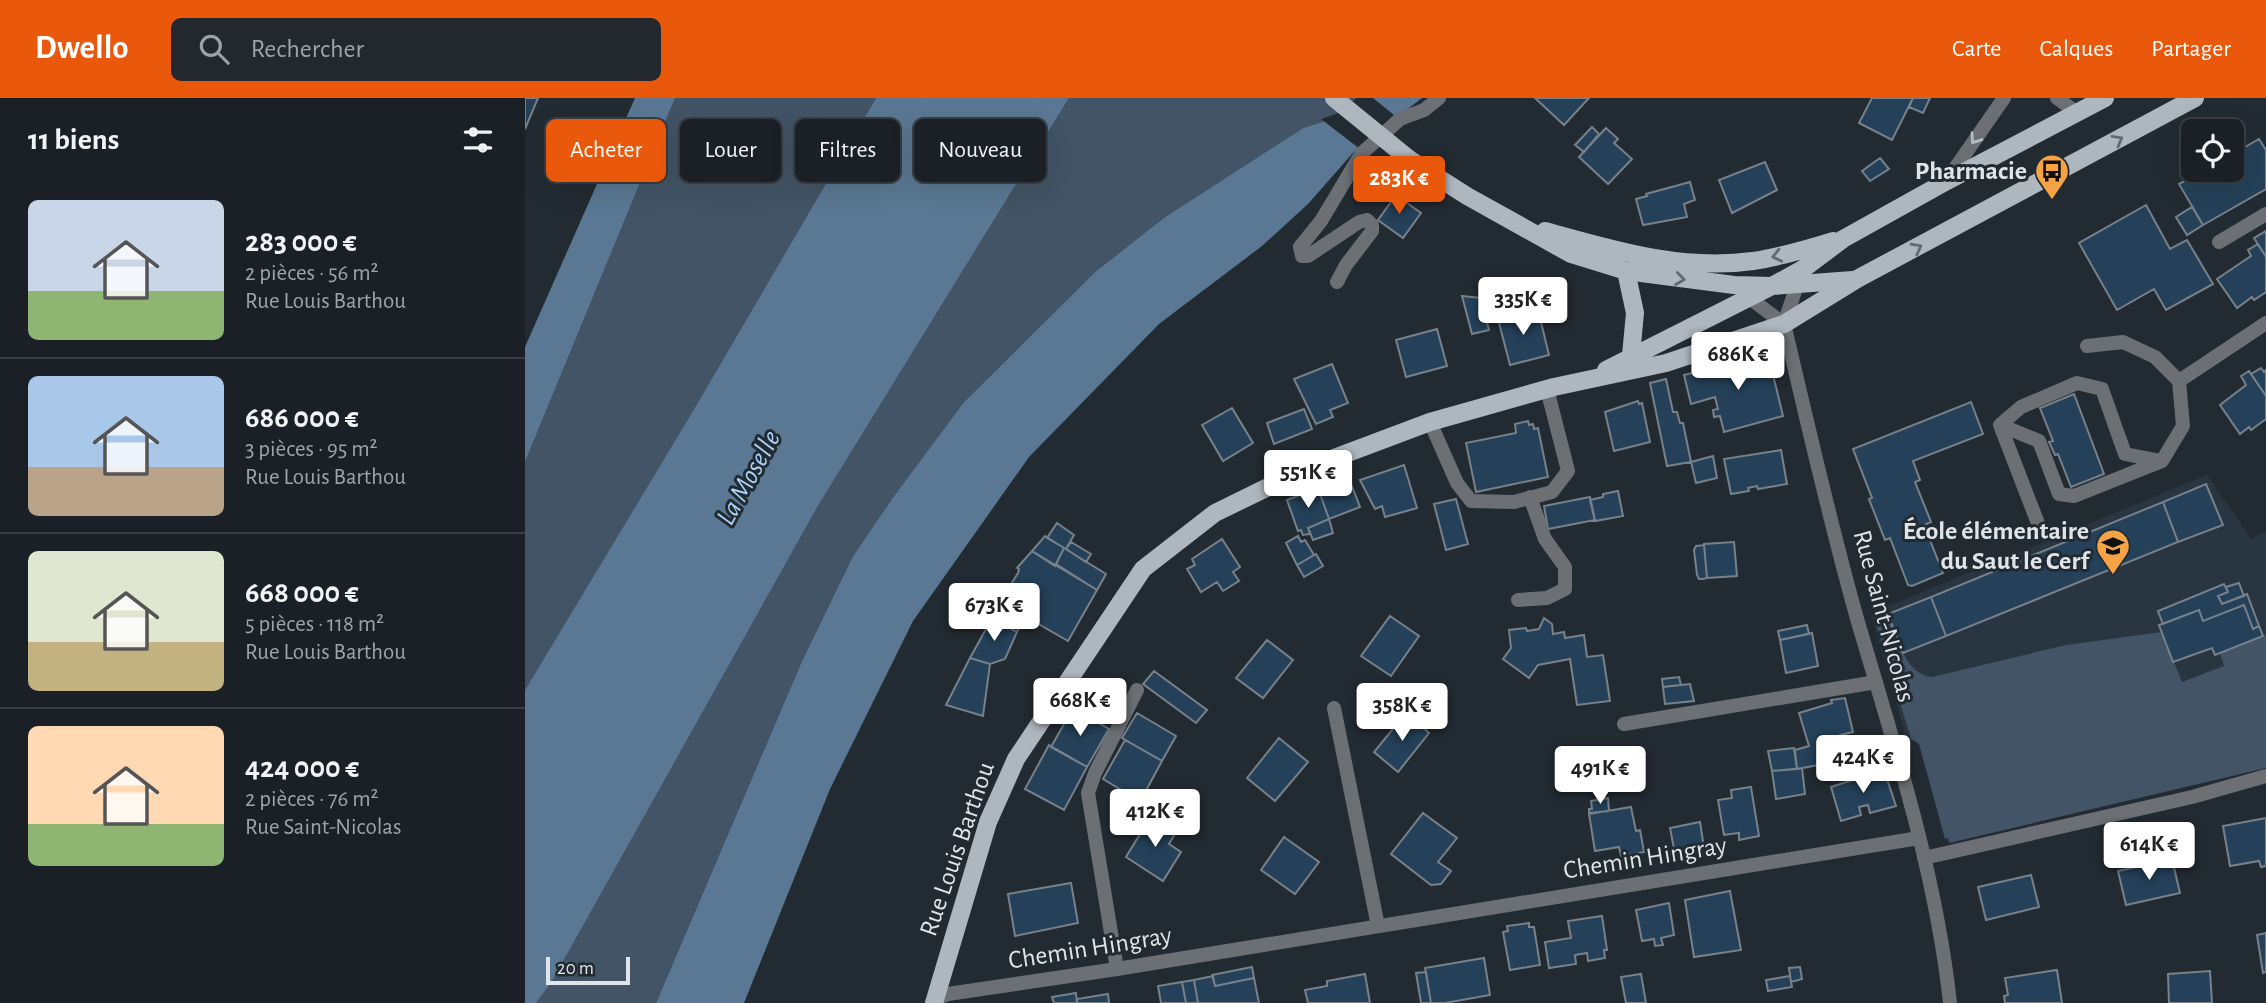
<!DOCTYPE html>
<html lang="fr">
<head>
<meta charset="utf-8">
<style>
  :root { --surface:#1a2026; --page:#23282e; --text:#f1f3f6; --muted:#9fa3a7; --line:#383e43; --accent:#ea580c }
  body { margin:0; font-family:"Alegreya Sans",sans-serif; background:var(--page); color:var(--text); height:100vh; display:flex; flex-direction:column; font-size:26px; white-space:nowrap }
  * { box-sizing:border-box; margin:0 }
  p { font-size:23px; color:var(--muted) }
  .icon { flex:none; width:38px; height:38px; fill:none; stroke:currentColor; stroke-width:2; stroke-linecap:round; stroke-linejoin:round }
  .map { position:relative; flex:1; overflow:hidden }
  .side { display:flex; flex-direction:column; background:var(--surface); width:525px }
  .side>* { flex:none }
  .top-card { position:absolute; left:21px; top:21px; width:665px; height:63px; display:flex; gap:14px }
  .buttons { position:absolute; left:1656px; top:21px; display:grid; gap:14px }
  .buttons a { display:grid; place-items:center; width:63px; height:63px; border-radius:10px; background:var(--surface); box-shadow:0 7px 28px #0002,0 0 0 2px var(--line); font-size:35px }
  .scale { position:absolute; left:21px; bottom:18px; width:84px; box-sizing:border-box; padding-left:7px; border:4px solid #e0e5e9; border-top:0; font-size:19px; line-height:24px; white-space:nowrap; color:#e0e5e9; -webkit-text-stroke:5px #232b32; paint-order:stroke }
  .price { position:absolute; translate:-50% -60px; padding:0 16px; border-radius:7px; background:#fff; color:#222; font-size:23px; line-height:46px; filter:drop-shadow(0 2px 4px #0008) }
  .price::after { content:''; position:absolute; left:50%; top:42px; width:21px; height:16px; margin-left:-10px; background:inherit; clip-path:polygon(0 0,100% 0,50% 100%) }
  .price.current { background:var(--accent); color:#fff }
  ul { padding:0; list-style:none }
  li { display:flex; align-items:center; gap:21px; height:175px; padding:0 28px }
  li+li { border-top:2px solid var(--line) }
  li span { display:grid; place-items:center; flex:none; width:196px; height:140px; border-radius:10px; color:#555 }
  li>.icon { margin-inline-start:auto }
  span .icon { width:84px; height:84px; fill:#fffc; stroke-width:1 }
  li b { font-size:30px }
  h2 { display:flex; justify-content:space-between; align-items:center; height:84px; padding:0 28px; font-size:30px }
  .chip { padding:0 24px; border-radius:10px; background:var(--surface); box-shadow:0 7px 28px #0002,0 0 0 2px var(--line); font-size:24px; line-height:63px }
  .chip.current { background:var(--accent); color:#fff }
  header { display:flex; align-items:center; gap:42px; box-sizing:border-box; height:98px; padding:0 35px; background:var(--accent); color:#fff }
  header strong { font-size:33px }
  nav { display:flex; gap:38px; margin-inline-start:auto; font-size:24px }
  .search { width:490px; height:63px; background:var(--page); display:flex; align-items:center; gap:18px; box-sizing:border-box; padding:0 24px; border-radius:10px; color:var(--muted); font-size:26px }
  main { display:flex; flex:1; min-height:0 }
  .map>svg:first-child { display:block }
</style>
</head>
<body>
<header>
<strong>Dwello</strong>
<div class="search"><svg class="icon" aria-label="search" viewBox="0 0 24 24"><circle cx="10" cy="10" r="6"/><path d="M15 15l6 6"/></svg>Rechercher</div>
<nav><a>Carte</a><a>Calques</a><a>Partager</a></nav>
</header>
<main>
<section class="side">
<h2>11 biens<svg class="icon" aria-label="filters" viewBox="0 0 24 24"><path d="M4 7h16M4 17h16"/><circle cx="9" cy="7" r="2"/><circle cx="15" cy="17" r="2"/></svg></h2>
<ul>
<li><span style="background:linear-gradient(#c9d6e8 65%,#8fb573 0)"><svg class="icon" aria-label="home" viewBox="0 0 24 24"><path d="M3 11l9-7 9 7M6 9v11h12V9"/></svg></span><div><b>283 000 €</b><p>2 pièces · 56 m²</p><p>Rue Louis Barthou</p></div></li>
<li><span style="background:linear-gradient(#a9c7e8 65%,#b9a48a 0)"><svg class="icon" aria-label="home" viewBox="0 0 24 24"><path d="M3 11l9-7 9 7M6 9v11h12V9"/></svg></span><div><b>686 000 €</b><p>3 pièces · 95 m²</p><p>Rue Louis Barthou</p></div></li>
<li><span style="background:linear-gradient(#dfe7d0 65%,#c2b280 0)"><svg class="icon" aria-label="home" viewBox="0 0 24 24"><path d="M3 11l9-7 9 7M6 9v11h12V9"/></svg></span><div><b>668 000 €</b><p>5 pièces · 118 m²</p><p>Rue Louis Barthou</p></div></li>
<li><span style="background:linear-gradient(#ffd9b3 70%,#8fb573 0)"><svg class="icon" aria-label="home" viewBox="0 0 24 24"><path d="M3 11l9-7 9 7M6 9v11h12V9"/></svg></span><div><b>424 000 €</b><p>2 pièces · 76 m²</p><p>Rue Saint-Nicolas</p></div></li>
</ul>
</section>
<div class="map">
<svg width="1741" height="905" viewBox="0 0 1741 905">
  <rect width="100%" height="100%" fill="#232b32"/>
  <path fill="#293540" d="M1682,377L1726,441L1741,433V586L1514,611L1382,644L1346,515Z"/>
  <path fill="#425465" d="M150,0H351L169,311L0,592V364Z
    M544,0H838L813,19L778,30L640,119L570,174L439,304L369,398L328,458L277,563L131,905H11L26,885L293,408Z
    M1363,516C1372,538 1380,577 1407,579L1541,547L1637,534L1657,584L1699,568L1695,555L1741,537V670L1424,745L1423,740L1420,741L1394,646L1386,641L1349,520Z"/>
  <path fill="#5a7893" d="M110,0H150L0,364V249Z
    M351,0H544L293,408L26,885L11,905H0V592L169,311Z
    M838,0H897L834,48L783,106L737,148L634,226L504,359L388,523L305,691L219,905H131L277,563L328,458L369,398L439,304L570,174L640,119L778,30L813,19Z"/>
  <path fill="#232b32" d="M832,0H848L874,21L835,51L796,21L811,16Z"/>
  <path fill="#244159" stroke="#788189" stroke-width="2" d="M0,0H13L0,31Z
    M1010,0H1064L1039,27Z
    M1347,0H1388L1367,42L1334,25Z
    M1388,0H1405L1398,15L1384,9Z
    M1067,29L1074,36L1059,54L1050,47Z
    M1081,30L1093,41L1089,45L1107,61L1083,86L1054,59Z
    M1734,41L1741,52V91L1678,127L1654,86L1680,72H1706V57Z
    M1355,60L1364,71L1345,83L1337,73Z
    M1240,64L1252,92L1207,115L1194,82Z
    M1165,84L1170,102L1159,106L1162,119L1118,127L1111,101L1122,98L1121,96Z
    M871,97L896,115L878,140L853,122Z
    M1621,107L1645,151L1662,142L1688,186L1641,212L1629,191L1592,212L1554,145Z
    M1667,109L1678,127L1662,137L1651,119Z
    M1741,133V159L1729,140Z
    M1733,146L1741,159V194L1729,202L1727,199L1712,210L1692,181L1726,158L1723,152Z
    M937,198L956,200L964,232L947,236Z
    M1000,213L1003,218L1014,216L1024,257L985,267L973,221Z
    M912,231L922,268L881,279L871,242Z
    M1243,256L1258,318L1199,334L1195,318L1189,319L1188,312L1193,311L1190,299L1166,306L1159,277Z
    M807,266L823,305L805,312L808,319L791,326L769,281Z
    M1736,270L1739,274L1741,272V298L1726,276Z
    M1724,273L1741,298V321L1726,332L1724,329L1715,336L1695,307L1721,287L1716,278Z
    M1141,281L1148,314H1152L1155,325H1158L1166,364L1142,368L1125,285Z
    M1549,296L1579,376L1546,389L1533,356L1530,357L1524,344L1528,343L1515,310Z
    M1113,303L1114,306L1117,305L1125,344L1089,353L1080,314Z
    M1446,304L1458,336L1388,363L1395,382L1390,384L1406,424L1399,427L1418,475L1387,488L1383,487L1365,440L1360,442L1344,401L1347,400L1328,351Z
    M707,310L728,345L698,363L677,327Z
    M779,311L787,331L749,346L742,325Z
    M1003,323L1004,327L1008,326L1009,331L1013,330L1023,379L951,394L941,345L991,335L990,326Z
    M1256,352L1262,386L1233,391L1232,388L1223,390L1224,393L1206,396L1199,361Z
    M1188,358L1192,380L1171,385L1166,364Z
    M879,367L892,410L860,419L857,408L850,411L835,382Z
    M823,378L835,409L804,421L793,390Z
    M1681,386L1698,427L1653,444L1638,404Z
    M793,390L804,421L783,430L785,436L778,437L776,432L773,433L762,402Z
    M1093,393L1098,418L1070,423L1065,402L1078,399V396Z
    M1065,399L1070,422L1023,431L1019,408Z
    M931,401L943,446L921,452L909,406Z
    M1638,404L1653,444L1421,538L1406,499Z
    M804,421L808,435L788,442L783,430Z
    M532,425L549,437L541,451L522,440Z
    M520,438L539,450L530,468L507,453Z
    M773,438L776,444L780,442L789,457L772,467L761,445Z
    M697,441L715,469L708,474L714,483L698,493L692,484L676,494L662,471L670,467L667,461Z
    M546,444L566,456L561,464L541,451Z
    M1209,444L1212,478L1182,480L1179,446Z
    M1179,447L1182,480L1178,481H1174L1172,477L1169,452L1171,448Z
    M539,450L581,476L572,492L531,466Z
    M507,453L572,492L543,543L475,504L493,475L494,471L492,470Z
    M791,456L798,468L779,479L772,467Z
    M1714,485L1719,498L1697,506L1693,498L1703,494L1701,489Z
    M1699,486L1703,494L1693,498L1697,506L1722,496L1734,528L1728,531L1719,507L1678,523L1674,512L1638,526L1633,513Z
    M1406,499L1421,538L1378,555L1363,516Z
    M475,504L500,518L492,534L467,520Z
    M1719,507L1728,531L1734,528L1738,538L1690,557L1687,550L1648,564L1634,527L1674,512L1678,523Z
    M865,518L894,538L866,578L836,558Z
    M467,520L492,534L480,561L465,566L445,560Z
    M1019,520L1027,526L1028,536L1039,534L1040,540L1059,537L1062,559L1078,557L1085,603L1052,607L1045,561L1013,567L1004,580L978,561L986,550L984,532L1001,530L1002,533L1014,531Z
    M1282,527L1284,536L1255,542L1253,533Z
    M1287,535L1293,568L1261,575L1255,542Z
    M742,542L768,562L738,600L711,580Z
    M445,560L465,566L458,618L421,607Z
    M629,573L682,612L671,625L618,586Z
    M1154,579L1156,587L1138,589L1137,581Z
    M1165,586L1169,603L1140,606L1138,589Z
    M1320,600L1328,634L1315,637L1316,641L1311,642L1315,663L1272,671L1270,652L1284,648L1274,615L1307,605L1306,602Z
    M548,610L584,631L562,669L526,649Z
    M612,615L651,638L637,663L597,640Z
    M881,615L904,635L873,674L849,654Z
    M754,640L783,664L750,703L722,680Z
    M600,642L637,663L612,709L600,702L603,696L578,681Z
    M524,647L562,669L539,712L500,691Z
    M1269,650L1272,671L1247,673L1243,653Z
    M1058,663L1060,681L1047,683L1045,664Z
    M1277,670L1280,696L1251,701L1247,673Z
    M1359,672L1371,708L1345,715L1343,707L1334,709L1336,717L1316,723L1306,689Z
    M1226,689L1234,738L1214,742V735L1199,737L1193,702L1207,700L1206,692Z
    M1083,700L1084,713L1064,715V711H1067L1066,703Z
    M634,704L659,720L653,728L629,713Z
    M1106,709L1111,733L1115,732L1119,754L1096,758L1094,749L1070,753L1064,716Z
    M898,715L932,740L913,764L926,773L916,786L906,787L866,756Z
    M626,718L651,734L644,746L656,754L638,783L601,759Z
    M1741,720V768L1736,769L1734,763L1705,768L1698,728Z
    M1175,724L1180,756L1151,761L1145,730Z
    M759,739L794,764L770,796L736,772Z
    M1647,761L1655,795L1601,807L1593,773Z
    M1506,777L1514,809L1461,822L1453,789Z
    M546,785L553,825L490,838L483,796Z
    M1205,793L1216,852L1169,859L1160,802Z
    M1144,805L1149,837L1136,840L1138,847L1130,848L1129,841L1117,843L1111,812Z
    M1077,818L1082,852H1079L1080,860L1063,863L1062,855L1050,857L1051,866L1024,870L1020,844L1046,840L1043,823Z
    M1004,825V829H1009L1015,867L985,872L978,834L983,833L982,828Z
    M1741,835V874L1738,875L1732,837Z
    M959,860L965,897L920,905H906L900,870Z
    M727,869L729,880L690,888L687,877Z
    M1275,869L1277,881L1266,884L1264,870Z
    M1532,872L1537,905H1480L1479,898L1483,897L1480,880Z
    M1685,873L1687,905H1644L1643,876Z
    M901,874L906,905H896L891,875Z
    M840,876L845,905H783L780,892L802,888V883Z
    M1116,876L1121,905H1101L1096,879Z
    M688,878L690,888L729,880L734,905H673L669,882Z
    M1265,878L1267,889L1243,893L1241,882Z
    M669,882L673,905H661L657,884Z
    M657,884L661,905H636L633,888Z
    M551,895L552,905H529L527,899Z
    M583,896L584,905H552V901Z"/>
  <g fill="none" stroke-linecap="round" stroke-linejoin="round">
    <path stroke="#6c7074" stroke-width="14" d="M1694,144L1741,116
      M905,324L932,385L946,403L989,404L1027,394L1043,373L1022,291
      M1475,327L1514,343L1534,396L1549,398L1637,363L1658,328L1654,283L1630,259L1598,244L1562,248
      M1514,428L1475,327L1496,309L1552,285L1577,291L1600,356L1636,363
      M993,502L1022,500L1040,491V469L1020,441L1005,399
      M1099,626L1351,584
      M592,871L563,695L570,675L612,592"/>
    <path stroke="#6c7074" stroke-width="14" d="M1532,0L1552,15
      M1422,82L1479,0
      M812,184L821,167L847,133V127L842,122L834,124L783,158H777L775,149L796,123L836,56L875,21L899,12L914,0
      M1218,195L1259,226
      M1259,226C1283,326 1305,426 1333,524C1370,650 1411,775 1425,905
      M1259,226L1275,178
      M1654,283L1741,225
      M809,610L853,828
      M1399,760L1667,699L1741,678
      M410,901L423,896L592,871L1394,740"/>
    <path stroke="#afb7be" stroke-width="18" d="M884,61L942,98L1046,156L1101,173L1209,187L1247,188L1328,182
      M1020,133C1089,152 1156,173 1228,163C1255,159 1282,151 1308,143
      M1101,173L1110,215L1106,257
      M1081,272L1247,188L1278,171L1318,141L1422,83L1580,0
      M409,905L463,724L491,661L618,471L690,415L780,371L905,324L1029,289L1141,265L1259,226L1332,181L1670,0"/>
    <path stroke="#afb7be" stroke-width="18" d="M809,0L884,61"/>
  </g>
  <defs><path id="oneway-chevron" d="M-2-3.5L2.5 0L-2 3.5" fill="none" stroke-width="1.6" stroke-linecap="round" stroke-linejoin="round" transform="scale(1.75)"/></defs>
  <use stroke="#b7bcc0" href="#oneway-chevron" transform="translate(1450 41) rotate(125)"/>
  <g stroke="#626a71">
    <use href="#oneway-chevron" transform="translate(1593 42) rotate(-29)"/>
    <use href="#oneway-chevron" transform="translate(1392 150) rotate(-28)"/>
    <use href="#oneway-chevron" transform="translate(1252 158) rotate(167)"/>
    <use href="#oneway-chevron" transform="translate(1155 181) rotate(8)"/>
  </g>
  <defs>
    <g id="bus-pin" transform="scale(1.75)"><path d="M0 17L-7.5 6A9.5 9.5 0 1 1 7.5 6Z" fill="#f5a345" stroke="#232b32"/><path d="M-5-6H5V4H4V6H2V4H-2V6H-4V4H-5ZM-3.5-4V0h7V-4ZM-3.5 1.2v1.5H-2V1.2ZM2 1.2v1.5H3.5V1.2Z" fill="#111"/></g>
    <g id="school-pin" transform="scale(1.75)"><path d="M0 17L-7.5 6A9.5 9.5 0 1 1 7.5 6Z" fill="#f5a345" stroke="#232b32"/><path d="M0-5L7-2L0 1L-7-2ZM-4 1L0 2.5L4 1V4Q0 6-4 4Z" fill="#111"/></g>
  </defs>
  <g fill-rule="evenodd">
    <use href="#bus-pin" x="1527" y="73"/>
    <use href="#school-pin" x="1588" y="448"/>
  </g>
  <g text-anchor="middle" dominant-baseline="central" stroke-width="6" stroke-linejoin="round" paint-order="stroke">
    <g font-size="26" font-weight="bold" fill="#e0e5e9" stroke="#232b32" text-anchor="end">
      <text x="1502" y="73">Pharmacie</text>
      <text x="1564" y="433">École élémentaire<tspan x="1564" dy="30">du Saut le Cerf</tspan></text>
    </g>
    <g font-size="26" fill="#e0e5e9" stroke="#232b32">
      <text transform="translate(1359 518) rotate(75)">Rue Saint-Nicolas</text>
      <text transform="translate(432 751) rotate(-71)">Rue Louis Barthou</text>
      <text transform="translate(1120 760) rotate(-9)">Chemin Hingray</text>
      <text transform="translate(565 850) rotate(-9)">Chemin Hingray</text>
    </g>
    <g font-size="28" font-style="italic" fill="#a9d2f7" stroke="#232b32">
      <text transform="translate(224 380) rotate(-61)">La Moselle</text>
    </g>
  </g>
</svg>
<div class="buttons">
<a><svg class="icon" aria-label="locate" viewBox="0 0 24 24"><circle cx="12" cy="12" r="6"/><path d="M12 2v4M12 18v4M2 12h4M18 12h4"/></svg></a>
</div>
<div class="scale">20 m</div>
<b class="price current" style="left:874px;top:118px">283K €</b>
<b class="price" style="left:998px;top:239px">335K €</b>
<b class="price" style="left:1213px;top:294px">686K €</b>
<b class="price" style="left:783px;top:412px">551K €</b>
<b class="price" style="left:469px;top:545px">673K €</b>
<b class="price" style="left:555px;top:640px">668K €</b>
<b class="price" style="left:877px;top:645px">358K €</b>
<b class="price" style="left:1338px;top:697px">424K €</b>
<b class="price" style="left:1075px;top:708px">491K €</b>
<b class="price" style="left:630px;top:751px">412K €</b>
<b class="price" style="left:1624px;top:784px">614K €</b>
<div class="top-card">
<a class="chip current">Acheter</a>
<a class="chip">Louer</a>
<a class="chip">Filtres</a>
<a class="chip">Nouveau</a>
</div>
</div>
</main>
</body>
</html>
